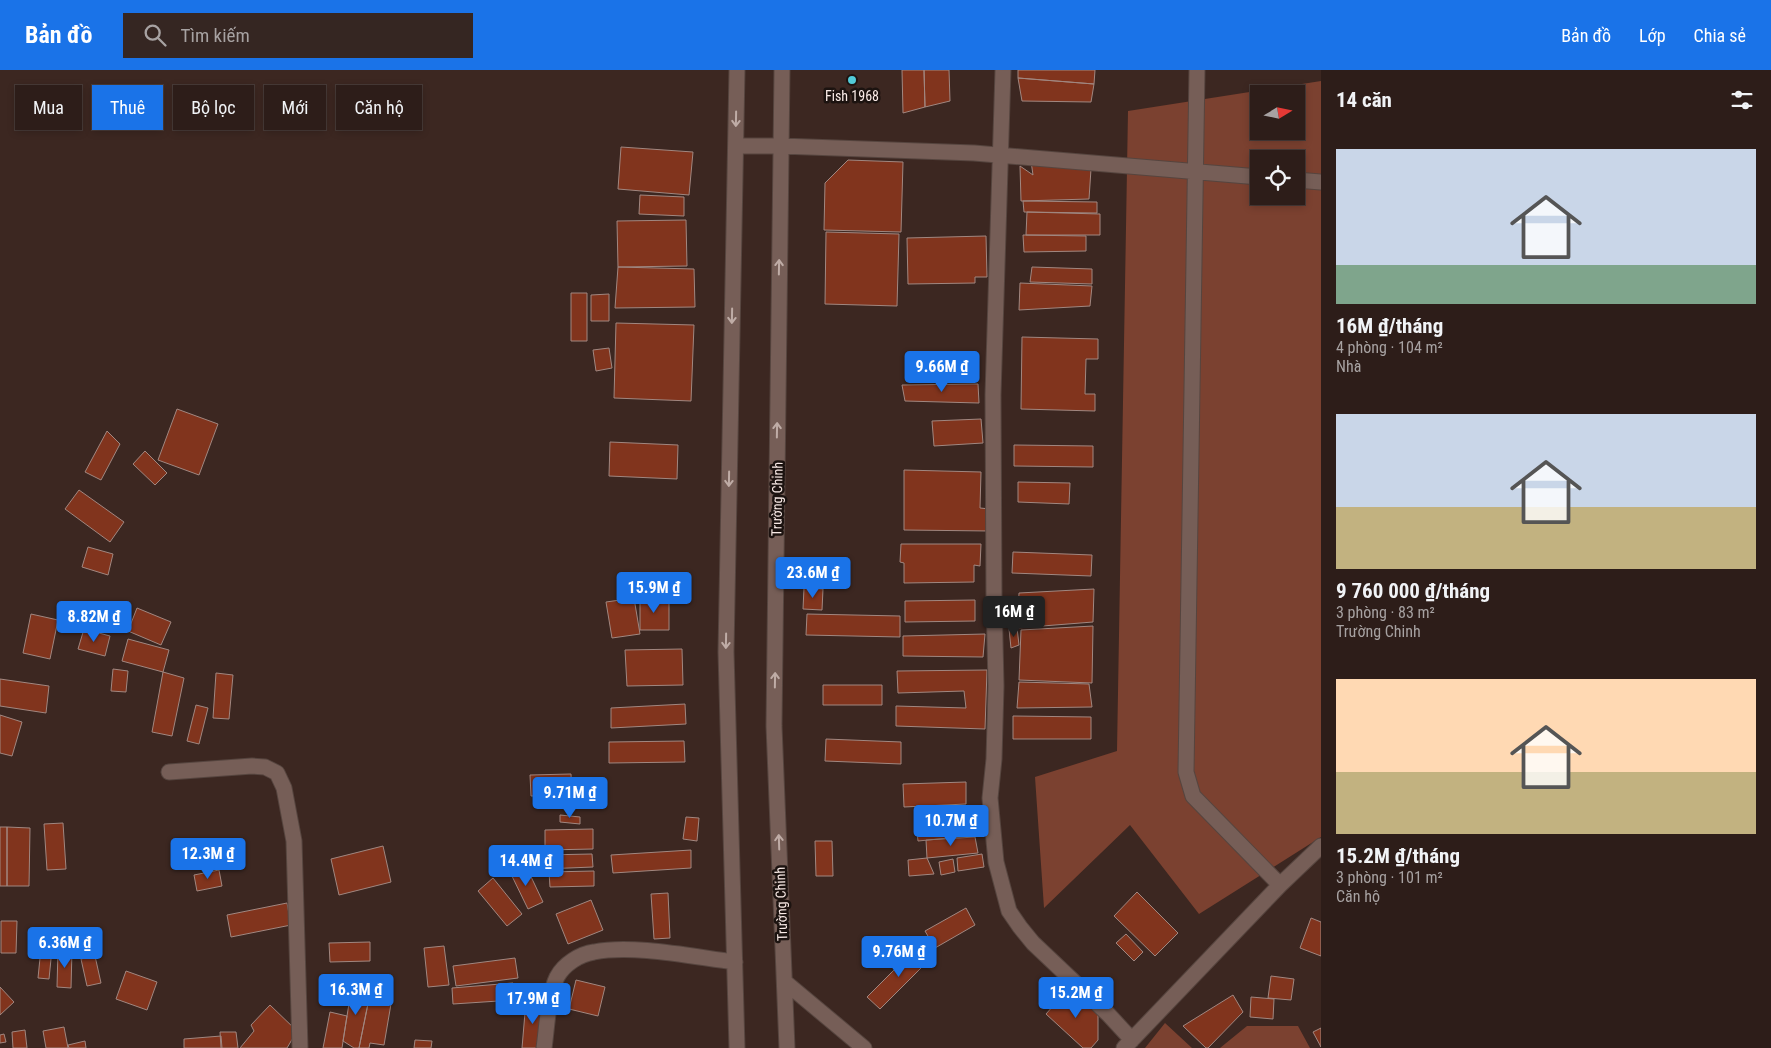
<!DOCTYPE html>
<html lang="vi">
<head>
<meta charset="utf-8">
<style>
  :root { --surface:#2d1d19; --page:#352622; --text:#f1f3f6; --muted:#a7a2a2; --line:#483b38; --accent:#1a73e8 }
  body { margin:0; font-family:"Roboto Condensed",sans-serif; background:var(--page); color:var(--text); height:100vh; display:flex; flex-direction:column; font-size:19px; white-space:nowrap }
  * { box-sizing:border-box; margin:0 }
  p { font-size:16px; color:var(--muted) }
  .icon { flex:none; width:28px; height:28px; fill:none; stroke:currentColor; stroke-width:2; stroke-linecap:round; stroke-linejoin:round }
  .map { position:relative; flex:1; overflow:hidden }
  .side { display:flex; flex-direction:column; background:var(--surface); width:450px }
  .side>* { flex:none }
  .top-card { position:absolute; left:15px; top:15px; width:475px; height:45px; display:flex; gap:10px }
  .needle { width:32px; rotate:80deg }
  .tools { position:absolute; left:1250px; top:15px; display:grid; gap:10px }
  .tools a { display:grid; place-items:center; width:55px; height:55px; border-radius:0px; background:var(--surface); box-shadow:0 2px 8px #0003,0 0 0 1px var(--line); font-size:25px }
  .price { position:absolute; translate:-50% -42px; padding:0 11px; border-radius:5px; background:var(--accent); color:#fff; font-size:16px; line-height:32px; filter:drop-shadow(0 1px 2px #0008) }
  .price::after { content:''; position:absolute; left:50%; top:30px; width:15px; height:11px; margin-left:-8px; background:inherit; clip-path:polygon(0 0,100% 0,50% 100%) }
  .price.active { background:#222; color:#fff }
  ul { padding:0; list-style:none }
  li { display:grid; align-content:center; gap:10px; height:265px; padding:0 15px }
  li span { display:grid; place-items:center; height:155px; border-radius:0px; color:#555 }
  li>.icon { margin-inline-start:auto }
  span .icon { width:90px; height:90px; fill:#fffc; stroke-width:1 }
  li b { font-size:21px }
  h2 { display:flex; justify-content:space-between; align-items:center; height:60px; padding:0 15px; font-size:21px }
  .tag { padding:0 18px; border-radius:0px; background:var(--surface); box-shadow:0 2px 8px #0003,0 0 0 1px var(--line); font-size:18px; line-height:45px }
  .tag.active { background:var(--accent); color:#fff }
  header { display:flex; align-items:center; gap:30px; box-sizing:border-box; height:70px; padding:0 25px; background:var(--accent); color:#fff }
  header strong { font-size:24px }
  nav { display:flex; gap:28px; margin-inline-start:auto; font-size:18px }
  .search { width:350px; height:45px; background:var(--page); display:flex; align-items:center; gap:12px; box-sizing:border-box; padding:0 18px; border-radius:0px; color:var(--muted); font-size:19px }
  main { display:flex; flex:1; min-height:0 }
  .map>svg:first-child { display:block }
</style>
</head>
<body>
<header>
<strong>Bản đồ</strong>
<div class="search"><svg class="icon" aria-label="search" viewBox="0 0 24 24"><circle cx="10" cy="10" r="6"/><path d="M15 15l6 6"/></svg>Tìm kiếm</div>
<nav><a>Bản đồ</a><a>Lớp</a><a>Chia sẻ</a></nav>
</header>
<main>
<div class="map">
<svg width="1321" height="978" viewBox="0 0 1321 978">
  <rect width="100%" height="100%" fill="#3c2721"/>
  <path fill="#7b4130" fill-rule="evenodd" d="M1321,11V767L1199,844L1130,755L1044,838L1035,707L1117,681L1128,41ZM1259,24H1296V61H1259ZM1259,89H1296V126H1259Z
    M1165,953L1192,978H1145Z
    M1247,956H1298L1310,978H1220Z"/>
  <path fill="#81341d" stroke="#a18780" d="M902,0H924L925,37L903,43Z
    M924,0H949L950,31L925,37Z
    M1018,0H1095L1094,14L1018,8Z
    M1018,8L1094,14L1091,32L1022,31Z
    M621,77L693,82L689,125L618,119Z
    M848,90L903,92L901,162L824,160L825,113Z
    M1031,91L1091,99L1089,129L1021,131L1020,96L1033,105Z
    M640,125L684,127V146L639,144Z
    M1023,131L1097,132V143L1024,142Z
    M1027,142L1100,144V165H1026Z
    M686,150L687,196L618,197L617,151Z
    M826,162L899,164L897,236L825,234Z
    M1023,165L1086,166V181L1024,182Z
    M986,166L987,207H975V213L908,214L907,168Z
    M618,197L694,199L695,237L615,238Z
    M1032,197L1092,199V214L1030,212Z
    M1020,213L1092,216L1090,236L1019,240Z
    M571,223H587V271H571Z
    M609,224V251H591V225Z
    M616,253L694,255L691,331L614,328Z
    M1022,267L1098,269V289H1086L1085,324H1095V341L1021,339Z
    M609,278L612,298L596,301L593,280Z
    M978,314L979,333L905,331L902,315Z
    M177,339L218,354L199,405L158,390Z
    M981,349L983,373L934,376L932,351Z
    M107,361L120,374L101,410L85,402Z
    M610,372L678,375L677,409L609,406Z
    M1014,375L1093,376V397L1014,396Z
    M145,381L167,403L155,415L133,394Z
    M904,400L981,402L980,438L990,439V461L904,460Z
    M1018,412L1070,413L1069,434L1018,432Z
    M79,420L124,452L110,472L65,439Z
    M901,474H981L980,496L974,495V512L904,513V493L900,492Z
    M88,477L113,484L108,505L82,497Z
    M1013,482L1092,485L1091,506L1012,503Z
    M804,518L823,519L822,540L803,539Z
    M1094,519L1093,552L1017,558L1019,523Z
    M634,528L640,564L612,568L606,532Z
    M640,528H669V560H640Z
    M975,530V551L905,552V531Z
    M1004,530L1014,531L1013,553L1003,556Z
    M137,538L171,552L161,575L128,561Z
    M31,544L58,550L50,589L23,583Z
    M807,544L900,546V567L806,565Z
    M1093,556L1092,613L1019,610L1021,560Z
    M1017,558L1019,575L1011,578L1009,559Z
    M84,559L110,566L105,586L78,579Z
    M985,564L983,587L903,586V566Z
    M128,569L169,580L163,602L122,591Z
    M682,579L683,615L627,616L625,580Z
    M113,599L128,601L126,622L111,621Z
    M987,600L985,659L896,656V636L966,638L964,621L898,623L897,601Z
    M163,602L184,608L172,666L152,662Z
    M216,603L233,605L229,649L213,648Z
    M0,609L49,616L46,643L0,636Z
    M1019,612L1089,614L1092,637L1017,638Z
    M823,615H882V635H823Z
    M685,634L686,654L611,658V638Z
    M196,635L208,638L199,674L187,671Z
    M0,645L22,652L12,686L0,683Z
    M1013,646L1091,647V669H1013Z
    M826,669L901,672V694L825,691Z
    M684,671L685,692L609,693V672Z
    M571,704L572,725L531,726L530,705Z
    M966,712V734L904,737L903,714Z
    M572,725L588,726L587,736L571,734Z
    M560,745L580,747V754L560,752Z
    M686,747L699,748L697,771L683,769Z
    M968,750L969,766L918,771L916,753Z
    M63,753L66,799L47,800L44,754Z
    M0,757H7V816H0Z
    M7,757L30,758L29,816H7Z
    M593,759V779L545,780V760Z
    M975,767L978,783L927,788L926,770Z
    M815,771H832L833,806H816Z
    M383,776L391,812L339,825L331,789Z
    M691,780V798L613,803L611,785Z
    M592,784L593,797L544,799L543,785Z
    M982,784L984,797L958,801L957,788Z
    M927,788L934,804L909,806L908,790Z
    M953,789L955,802L941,805L939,792Z
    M525,794L543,832L528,839L510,802Z
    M219,800L222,816L197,821L194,805Z
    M594,801V816L550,817L549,802Z
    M493,808L522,844L507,856L478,821Z
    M1137,822L1178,863L1155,886L1114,846Z
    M668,823L670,868L654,869L651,824Z
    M591,830L603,860L568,874L556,844Z
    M287,833L291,855L231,867L227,845Z
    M966,838L975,855L935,878L925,861Z
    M1311,848L1321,852V886L1300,878Z
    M1,851H17L16,883H1Z
    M1126,864L1143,882L1134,891L1116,873Z
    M42,868L53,869L49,909L38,908Z
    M370,872V891L330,892L329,873Z
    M444,876L449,915L428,917L424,878Z
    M918,876L930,889L880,939L867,927Z
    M58,880H72L71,918L57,917Z
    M95,886L101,913L87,916L81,889Z
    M515,888L518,908L456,916L453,896Z
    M126,901L157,912L147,940L116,929Z
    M1271,906L1294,909L1291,930L1268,928Z
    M576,910L605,917L598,946L569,939Z
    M513,913L514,930L453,934L452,918Z
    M352,915L371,919L359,978H354L343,971Z
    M0,917L14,932L0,945Z
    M1069,918L1098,944V970L1091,978H1083L1046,944Z
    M371,919L392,928L384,975L370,973L369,978H359Z
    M1233,925L1243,942L1208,978H1206L1183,956Z
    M1251,927L1274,929L1273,949L1250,947Z
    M526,931L544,933L539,978H522Z
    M270,935L297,961L287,978H240L254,961L251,955Z
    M330,942L347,946L342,978H323Z
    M64,957L68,978H46L43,961Z
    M1321,958V977L1313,962Z
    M25,960L27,978H13L12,962Z
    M220,962H236L238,978H221Z
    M4,964L6,972L0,973V965Z
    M221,966L222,978H184V969Z
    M415,970L432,971L431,978H414Z
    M85,971L86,978H69L68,975Z"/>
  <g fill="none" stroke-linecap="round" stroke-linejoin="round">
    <g stroke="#56453f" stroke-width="17">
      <path id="minor" d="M737,0L726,582L737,978
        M782,0L774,656L787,978
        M1003,0L993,325L994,528L996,616L994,689L990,728L996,792L1009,841L1020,857L1033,873L1108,944L1132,970
        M1197,0L1186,702L1193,726L1280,815
        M736,76H781L974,83L1259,107
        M1296,110L1321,112
        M169,702L252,696L265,697L277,703L284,718L294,771L300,978
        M785,912L864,978
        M544,978C547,957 548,926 557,907C564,894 580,884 594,882C633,874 694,887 735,892
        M1124,978L1280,815L1321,776"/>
    </g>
    <use href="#minor" stroke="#765e57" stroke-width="15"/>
  </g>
  <defs><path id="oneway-shaft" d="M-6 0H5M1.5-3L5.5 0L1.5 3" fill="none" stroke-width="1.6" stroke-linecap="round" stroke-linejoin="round" transform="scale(1.25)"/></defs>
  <g stroke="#bfaca6">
    <use href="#oneway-shaft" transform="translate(736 49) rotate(91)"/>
    <use href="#oneway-shaft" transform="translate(779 197) rotate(-89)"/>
    <use href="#oneway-shaft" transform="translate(732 246) rotate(91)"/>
    <use href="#oneway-shaft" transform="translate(777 360) rotate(-89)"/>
    <use href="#oneway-shaft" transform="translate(729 409) rotate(91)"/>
    <use href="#oneway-shaft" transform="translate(726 571) rotate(91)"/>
    <use href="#oneway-shaft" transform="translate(775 610) rotate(-89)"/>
    <use href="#oneway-shaft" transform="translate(779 772) rotate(-92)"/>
  </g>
  <circle fill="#52cbd8" stroke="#1c1310" stroke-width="2" cx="852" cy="10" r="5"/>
  <g text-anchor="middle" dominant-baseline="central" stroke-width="5" stroke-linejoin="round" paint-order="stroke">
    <g font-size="14" fill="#faebe7" stroke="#1c1310">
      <text x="852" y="26">Fish 1968</text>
    </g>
    <g font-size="14" fill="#faebe7" stroke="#1c1310">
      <text transform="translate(777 429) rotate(-89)">Trường Chinh</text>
      <text transform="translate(781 834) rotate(-92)">Trường Chinh</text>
    </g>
  </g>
</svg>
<div class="tools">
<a><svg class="needle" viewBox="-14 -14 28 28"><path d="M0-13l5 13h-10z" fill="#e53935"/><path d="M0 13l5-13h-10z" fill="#a7a2a2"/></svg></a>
<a><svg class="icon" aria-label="locate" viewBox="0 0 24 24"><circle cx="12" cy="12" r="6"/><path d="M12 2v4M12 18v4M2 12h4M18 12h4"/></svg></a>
</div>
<b class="price" style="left:942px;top:323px">9.66M ₫</b>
<b class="price" style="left:813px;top:529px">23.6M ₫</b>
<b class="price" style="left:654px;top:544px">15.9M ₫</b>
<b class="price active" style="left:1014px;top:568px">16M ₫</b>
<b class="price" style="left:94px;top:573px">8.82M ₫</b>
<b class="price" style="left:570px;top:749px">9.71M ₫</b>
<b class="price" style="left:951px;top:777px">10.7M ₫</b>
<b class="price" style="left:208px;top:810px">12.3M ₫</b>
<b class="price" style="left:526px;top:817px">14.4M ₫</b>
<b class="price" style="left:65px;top:899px">6.36M ₫</b>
<b class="price" style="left:899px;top:908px">9.76M ₫</b>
<b class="price" style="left:356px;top:946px">16.3M ₫</b>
<b class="price" style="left:1076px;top:949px">15.2M ₫</b>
<b class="price" style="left:533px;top:955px">17.9M ₫</b>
<div class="top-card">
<a class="tag">Mua</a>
<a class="tag active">Thuê</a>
<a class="tag">Bộ lọc</a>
<a class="tag">Mới</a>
<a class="tag">Căn hộ</a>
</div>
</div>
<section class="side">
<h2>14 căn<svg class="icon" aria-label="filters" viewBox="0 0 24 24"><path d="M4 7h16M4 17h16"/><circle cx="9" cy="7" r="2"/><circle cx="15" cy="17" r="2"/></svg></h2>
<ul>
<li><span style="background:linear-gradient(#c9d6e8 75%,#7fa58c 0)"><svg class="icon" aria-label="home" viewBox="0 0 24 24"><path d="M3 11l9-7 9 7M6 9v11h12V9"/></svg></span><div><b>16M ₫/tháng</b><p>4 phòng · 104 m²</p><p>Nhà</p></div></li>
<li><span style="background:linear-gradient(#c9d6e8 60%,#c2b280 0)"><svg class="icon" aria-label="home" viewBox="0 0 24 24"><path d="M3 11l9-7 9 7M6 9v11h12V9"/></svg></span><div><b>9 760 000 ₫/tháng</b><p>3 phòng · 83 m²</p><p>Trường Chinh</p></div></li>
<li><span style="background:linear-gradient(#ffd9b3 60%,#c2b280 0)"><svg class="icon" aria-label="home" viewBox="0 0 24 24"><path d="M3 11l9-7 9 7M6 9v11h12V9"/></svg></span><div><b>15.2M ₫/tháng</b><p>3 phòng · 101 m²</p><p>Căn hộ</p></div></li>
</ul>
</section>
</main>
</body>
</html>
